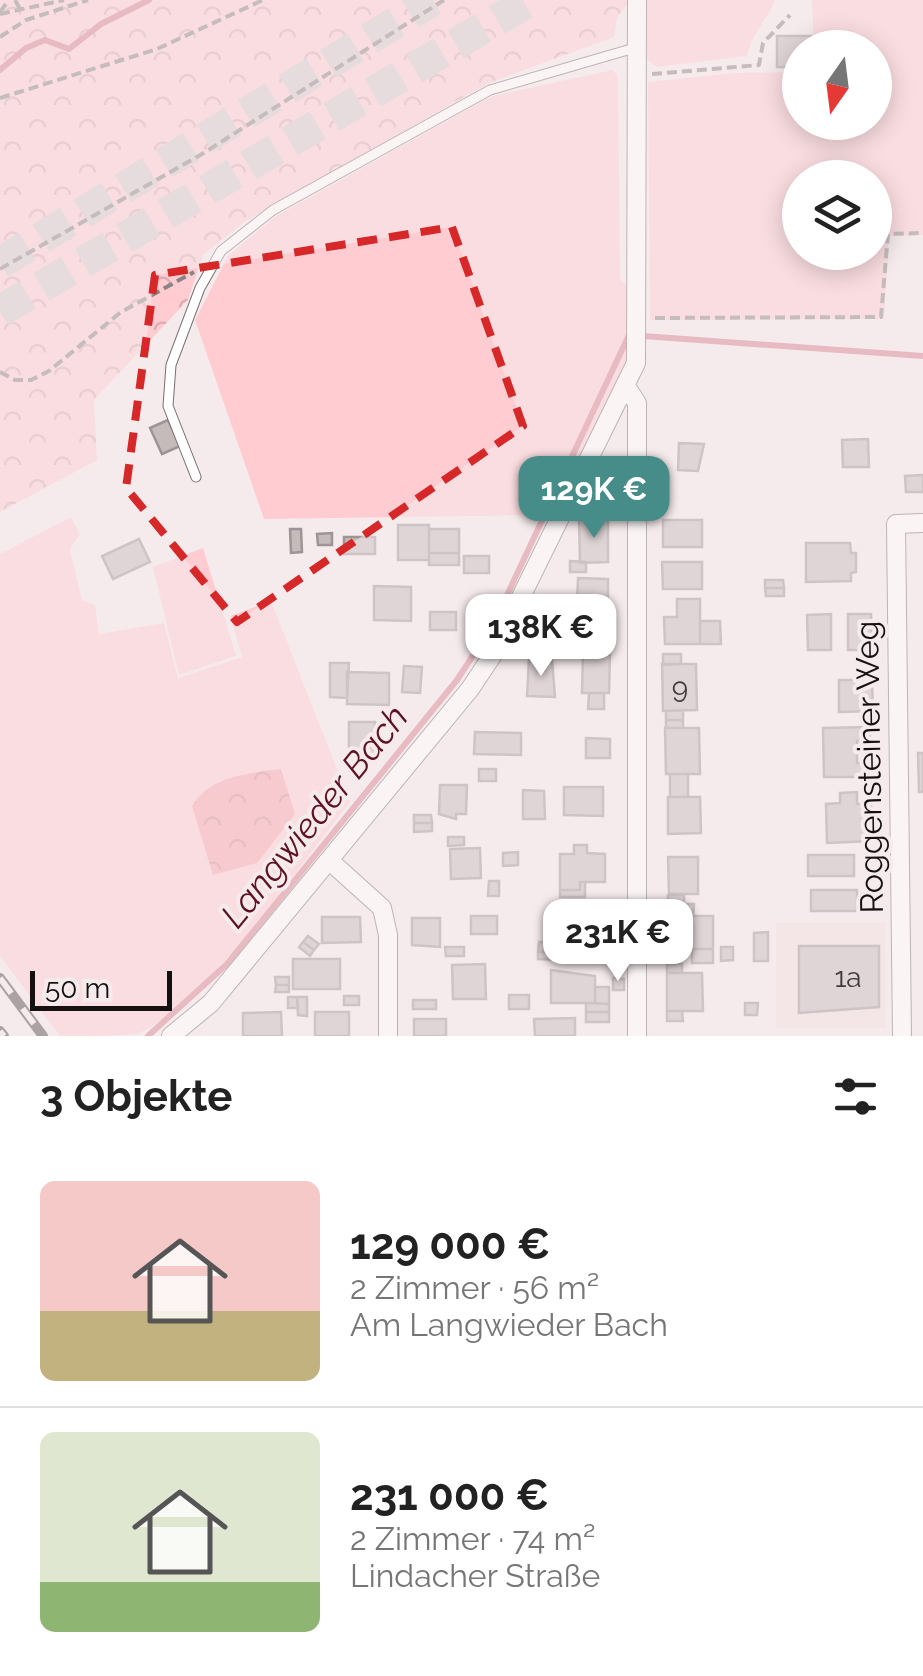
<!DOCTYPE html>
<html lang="de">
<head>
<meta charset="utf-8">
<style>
  :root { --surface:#fff; --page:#f6f6f6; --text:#222; --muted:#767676; --line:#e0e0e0; --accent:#468d8a }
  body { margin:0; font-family:Raleway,sans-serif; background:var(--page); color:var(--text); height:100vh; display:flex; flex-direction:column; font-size:38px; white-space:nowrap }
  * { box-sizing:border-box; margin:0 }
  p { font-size:32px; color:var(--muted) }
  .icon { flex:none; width:55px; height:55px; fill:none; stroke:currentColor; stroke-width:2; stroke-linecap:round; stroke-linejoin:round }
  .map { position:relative; height:1036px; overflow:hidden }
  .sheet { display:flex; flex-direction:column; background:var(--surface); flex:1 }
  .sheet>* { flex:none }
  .needle { width:65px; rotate:194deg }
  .controls { position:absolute; left:782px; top:30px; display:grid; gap:20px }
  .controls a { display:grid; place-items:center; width:110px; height:110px; border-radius:50%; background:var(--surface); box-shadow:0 5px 25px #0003; font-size:50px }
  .scale { position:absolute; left:30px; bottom:25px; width:142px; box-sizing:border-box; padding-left:10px; border:5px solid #151111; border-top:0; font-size:28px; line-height:35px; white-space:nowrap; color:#151111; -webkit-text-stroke:8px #f6ebec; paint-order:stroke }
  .price { position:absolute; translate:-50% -85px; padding:0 22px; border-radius:20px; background:#fff; color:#222; font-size:32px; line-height:65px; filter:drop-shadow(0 2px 5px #0008) }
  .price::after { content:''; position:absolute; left:50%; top:60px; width:30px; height:22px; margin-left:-15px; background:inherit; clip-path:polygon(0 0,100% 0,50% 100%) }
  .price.active { background:var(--accent); color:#fff }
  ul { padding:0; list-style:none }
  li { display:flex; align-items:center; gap:30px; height:250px; padding:0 40px }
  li+li { border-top:2px solid var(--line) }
  li span { display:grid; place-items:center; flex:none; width:280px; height:200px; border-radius:15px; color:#555 }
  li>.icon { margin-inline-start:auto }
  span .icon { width:120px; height:120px; fill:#fffc; stroke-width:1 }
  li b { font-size:42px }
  h2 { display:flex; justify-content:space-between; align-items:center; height:120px; padding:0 40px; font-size:42px }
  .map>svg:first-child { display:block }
</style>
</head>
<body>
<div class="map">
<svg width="923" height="1036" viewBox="0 0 923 1036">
  <defs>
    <pattern id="forest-crowns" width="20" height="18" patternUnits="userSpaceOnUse" patternTransform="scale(2.5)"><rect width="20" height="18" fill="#f9a2ad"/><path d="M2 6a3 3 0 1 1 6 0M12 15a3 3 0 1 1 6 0" fill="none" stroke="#d58a94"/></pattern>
    <pattern id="park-crowns" width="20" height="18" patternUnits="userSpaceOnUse" patternTransform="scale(2.5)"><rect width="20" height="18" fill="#ffccd1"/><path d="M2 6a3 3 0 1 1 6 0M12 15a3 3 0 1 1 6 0" fill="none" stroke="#daaeb2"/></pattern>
  </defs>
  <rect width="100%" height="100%" fill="#f6ebec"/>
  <path fill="#f1dddf" d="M776,923H885V1028H776Z"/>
  <path fill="#ffccd1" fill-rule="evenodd" d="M647,0H775C767,21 751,34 747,56L656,67L647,59Z
    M812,0H923V235L889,236L884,319L650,320L648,82L735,73L800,72V122H875V48L814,47ZM800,178H875V252H800Z
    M613,70L618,77L620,279L628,288L634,345L550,515L264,519L195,320L228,256L276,216L492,96Z
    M71,517L80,535L70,549L82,600L95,605L99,634L164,623L178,678L242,657L230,616L271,601L350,802C299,866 209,1002 137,1034C117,1036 81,1036 60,1036L0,956V554Z
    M203,548L236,656L179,675L153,567Z"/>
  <path fill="url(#forest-crowns)" d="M281,769L295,814L257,863L213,875L192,806C210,776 248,773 281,769Z"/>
  <path fill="url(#park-crowns)" d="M0,0H631L617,17L614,37L489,83L244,222L203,255L188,300L94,400L97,460L0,512Z"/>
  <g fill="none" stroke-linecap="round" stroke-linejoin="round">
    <path stroke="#d4808c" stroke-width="6" d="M0,70L26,48L45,40L69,49L101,24L149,0
      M148,1036L227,964L457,680L493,625L629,335L923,356"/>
  </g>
  <path fill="#c5bbbb" stroke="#9e9495" stroke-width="2.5" d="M777,36H811V48H800V67H777Z
    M168,420L180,446L162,454L150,428Z
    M868,439L869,467H843L842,440Z
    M679,443L704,444L698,471L678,470Z
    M923,475V492H906L905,476Z
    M590,486L603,489L598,511L585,508Z
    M579,519H608V562L580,563Z
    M663,520H702V547H663Z
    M398,525H429V560H398Z
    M290,529H301L302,552L291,553Z
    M429,529H459V553H429Z
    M332,533V545H318L317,534Z
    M344,537H375V554H344Z
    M139,539L150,562L113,579L102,556Z
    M806,543H850L851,553H856V572L851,573V581L806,582Z
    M429,553H459V565H429Z
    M464,556H489V573H464Z
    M570,561L586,562V572H570Z
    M662,562H702V589H663Z
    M578,578L608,579V604H577Z
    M765,580H783L784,588H765Z
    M374,586L411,587V621L374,620Z
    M765,588H784V596H766Z
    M677,599H700V644H665L664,617H677Z
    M574,603L593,604V621H557V610H574Z
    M430,612H456V630H430Z
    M831,614V650H808L807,615Z
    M848,614H871L872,650H848Z
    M551,621H570V639L551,638Z
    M700,621H720L721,644H700Z
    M583,653L610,654L609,693H582Z
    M663,654H681V664L663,665Z
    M529,659L552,660L555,697L527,696Z
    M330,663H349L347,698L330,697Z
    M662,664H696L697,710L663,711Z
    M404,666L422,667L420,693L402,692Z
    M347,672L389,673V705L347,704Z
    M839,680H872L873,711L839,712Z
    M589,693H604V709H588Z
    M683,710V720H666V711Z
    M666,720H683V728H666Z
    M349,722H375V755H349Z
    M870,727V741H857V763H871V777H824L823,728Z
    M665,728H699L700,774H666Z
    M475,732L521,733V755L474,754Z
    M586,738L610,739V758H586Z
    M918,753H923V792H919Z
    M479,769H496V781H479Z
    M670,774H688V797H670Z
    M440,785H467L466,814H456V819L439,814Z
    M564,787H603V816L564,815Z
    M523,790L544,791L545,819H523Z
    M857,792V804H871L873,841L827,843L826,804L840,803V793Z
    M668,797H700L701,833L668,834Z
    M414,815H431L432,823H414Z
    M414,823H432V831L414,832Z
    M448,837H464V845L448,846Z
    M574,845H587V853L605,854V882H580V890H560V854H574Z
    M480,848L481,878L451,879L450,849Z
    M518,852V865L503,866V853Z
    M808,855H854V876H808Z
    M668,857H698V894H669Z
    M489,881H499V896H488Z
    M580,882H585V897H560V890H580Z
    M811,890H857V911H811Z
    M668,895H684V904H668Z
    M664,904H684V915H664Z
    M684,904H694L693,916L684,915Z
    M471,916H497V934H471Z
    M676,916H713V949H675Z
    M322,917H360L361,942L322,943Z
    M566,917H603V941L579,945V941H565Z
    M412,918H440V947L412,945Z
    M554,919H566V939L554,938Z
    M768,932V961H754V933Z
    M308,936L319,944L314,950L303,942Z
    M303,942L314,950L310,956L299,947Z
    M539,942L561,943V952H538Z
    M799,946H879V1007L799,1013Z
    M445,947H464V956H446Z
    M721,947H733V960L721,961Z
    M692,949H713V963H692Z
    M538,952H561L560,960L538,959Z
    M293,959H340V989H293Z
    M485,964L486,999H453L452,965Z
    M667,964H682V973H667Z
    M551,970L595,976V1003H551Z
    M667,973H702L703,1011H667Z
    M275,977H289V985H276Z
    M613,978L624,979V990H613Z
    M276,985H289V992H275Z
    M595,987H609V1004L595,1003Z
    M509,995H529V1009H509Z
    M344,996H359V1005H344Z
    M288,997H297L298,1008H288Z
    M297,997H307V1016L298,1015Z
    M413,1000H436V1009H413Z
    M586,1003L609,1004V1012H586Z
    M745,1003H758L757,1015H745Z
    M667,1011H682L683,1021H667Z
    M281,1012L282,1036H243V1013Z
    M315,1012H349V1036H315Z
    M586,1012H609V1022H586Z
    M575,1018V1036H535L534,1019Z
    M414,1019H446V1036H414Z"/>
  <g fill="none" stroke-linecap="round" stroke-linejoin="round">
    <path stroke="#d4cacb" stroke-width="32" stroke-dasharray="32 16" stroke-linecap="butt" d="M0,263L433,0
      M0,311L531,0"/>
    <g stroke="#797071" stroke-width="11">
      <path id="service" d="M196,477L168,406L171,365L200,288L221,251L273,210L490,90L638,47"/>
    </g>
    <g stroke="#797071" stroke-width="20">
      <path id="minor" d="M625,385L637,403V1036
        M331,862L382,908L388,935V1036
        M171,1036L211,1003L470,689L492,656L636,363L637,0
        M902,1036L896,524L923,523"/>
    </g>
    <path stroke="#8b8384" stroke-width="4" stroke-dasharray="10 5" stroke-linecap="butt" d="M15,0L20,9
      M0,12L9,0
      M0,14L64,0
      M0,37L26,20L88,0
      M652,74L759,65L763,43L790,15
      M0,98L157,49L263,0
      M0,269L202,154L444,0
      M655,318L881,317L888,234L923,233
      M0,372L15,380H31L49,371L121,312L194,272"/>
    <use href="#service" stroke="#fff" stroke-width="9"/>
    <use href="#minor" stroke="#fff" stroke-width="18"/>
    <g stroke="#504a4a" stroke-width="10">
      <path id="rail" d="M0,978L43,1036
        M0,1031L4,1036"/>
    </g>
    <use href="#rail" stroke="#f6ebec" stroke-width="6" stroke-dasharray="19" stroke-linecap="butt"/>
  </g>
  <path d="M0 0H923V1036H0ZM452,227L523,426L237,622L126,488L155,275Z" fill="#f6ebec" fill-opacity=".55" fill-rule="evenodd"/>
  <path fill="none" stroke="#d62828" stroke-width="8" stroke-dasharray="20 12" stroke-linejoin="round" d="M452,227L523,426L237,622L126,488L155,275Z"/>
  <g text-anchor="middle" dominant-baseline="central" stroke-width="8" stroke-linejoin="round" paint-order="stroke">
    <g font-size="28" fill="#413c3c">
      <text x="680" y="688">9</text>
      <text x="848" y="977">1a</text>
    </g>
    <g font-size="32" fill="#151111" stroke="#f6ebec">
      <text transform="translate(869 767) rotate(-91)">Roggensteiner Weg</text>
    </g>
    <g font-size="35" font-style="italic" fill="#5e1225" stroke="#f6ebec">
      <text transform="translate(314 816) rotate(-51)">Langwieder Bach</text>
    </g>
  </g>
</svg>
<div class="controls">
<a><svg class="needle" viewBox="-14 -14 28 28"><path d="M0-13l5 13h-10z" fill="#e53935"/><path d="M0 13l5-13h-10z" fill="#767676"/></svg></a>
<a><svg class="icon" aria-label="layers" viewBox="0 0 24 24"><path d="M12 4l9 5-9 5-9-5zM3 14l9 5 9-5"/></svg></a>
</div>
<div class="scale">50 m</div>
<b class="price active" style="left:594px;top:541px">129K €</b>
<b class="price" style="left:541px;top:679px">138K €</b>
<b class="price" style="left:618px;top:984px">231K €</b>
</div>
<section class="sheet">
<h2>3 Objekte<svg class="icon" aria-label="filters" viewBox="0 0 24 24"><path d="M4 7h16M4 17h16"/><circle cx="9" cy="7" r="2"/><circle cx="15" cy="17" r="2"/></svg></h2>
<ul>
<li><span style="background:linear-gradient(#f6c9c9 65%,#c2b280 0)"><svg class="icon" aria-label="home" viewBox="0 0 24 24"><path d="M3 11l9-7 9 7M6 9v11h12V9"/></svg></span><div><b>129 000 €</b><p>2 Zimmer · 56 m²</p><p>Am Langwieder Bach</p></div></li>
<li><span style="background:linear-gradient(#dfe7d0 75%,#8fb573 0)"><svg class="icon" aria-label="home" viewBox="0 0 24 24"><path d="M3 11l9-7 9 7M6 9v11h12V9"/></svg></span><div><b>231 000 €</b><p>2 Zimmer · 74 m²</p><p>Lindacher Straße</p></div></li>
</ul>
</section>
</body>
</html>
